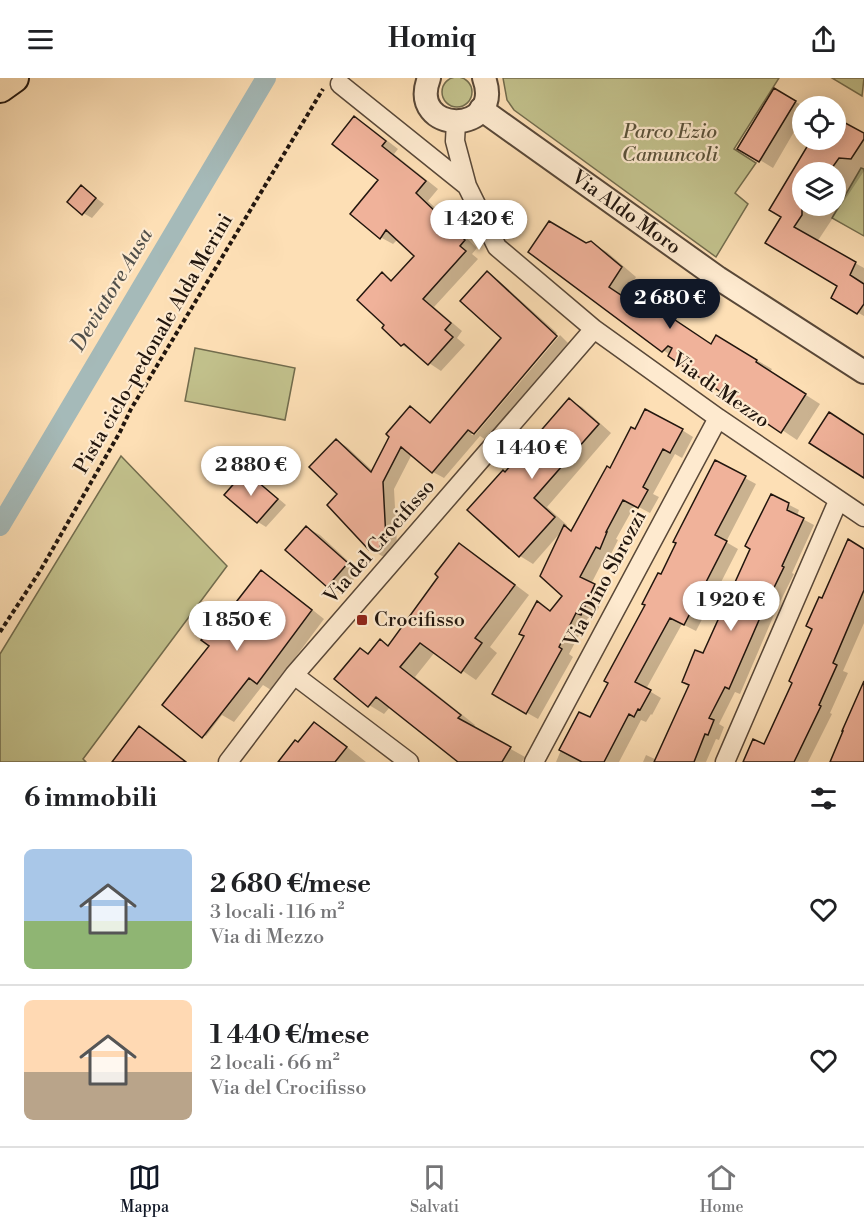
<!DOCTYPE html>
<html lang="it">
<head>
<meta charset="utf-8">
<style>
  :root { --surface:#fff; --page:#f2f2f2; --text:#202124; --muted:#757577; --line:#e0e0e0; --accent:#111827 }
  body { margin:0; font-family:"Libre Bodoni",serif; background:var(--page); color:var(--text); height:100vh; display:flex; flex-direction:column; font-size:22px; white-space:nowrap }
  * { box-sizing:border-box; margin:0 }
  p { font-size:20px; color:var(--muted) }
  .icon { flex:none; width:33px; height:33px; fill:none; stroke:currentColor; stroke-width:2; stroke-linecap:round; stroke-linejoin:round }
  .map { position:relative; height:684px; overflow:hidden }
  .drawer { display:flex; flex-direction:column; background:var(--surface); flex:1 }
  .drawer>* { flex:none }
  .controls { position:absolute; left:792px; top:18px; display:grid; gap:12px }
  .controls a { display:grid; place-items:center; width:54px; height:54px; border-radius:50%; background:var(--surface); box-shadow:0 3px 15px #0003; font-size:30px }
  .price { position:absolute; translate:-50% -51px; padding:0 14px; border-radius:21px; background:#fff; color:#222; font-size:20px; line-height:39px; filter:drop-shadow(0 2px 3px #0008) }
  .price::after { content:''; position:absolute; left:50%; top:36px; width:18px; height:14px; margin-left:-9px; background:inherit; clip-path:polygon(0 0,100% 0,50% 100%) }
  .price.on { background:var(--accent); color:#fff }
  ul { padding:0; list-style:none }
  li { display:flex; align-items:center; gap:18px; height:150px; padding:0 24px }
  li+li { border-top:2px solid var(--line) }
  li span { display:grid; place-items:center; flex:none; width:168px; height:120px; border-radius:9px; color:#555 }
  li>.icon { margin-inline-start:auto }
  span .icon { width:72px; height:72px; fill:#fffc; stroke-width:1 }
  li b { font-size:26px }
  h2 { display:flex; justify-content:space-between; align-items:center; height:72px; padding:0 24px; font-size:26px }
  header { display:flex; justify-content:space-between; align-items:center; height:78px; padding:0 24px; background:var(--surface); font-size:27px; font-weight:700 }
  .tab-bar { display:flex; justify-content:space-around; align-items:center; height:84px; border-top:2px solid var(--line); background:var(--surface); font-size:16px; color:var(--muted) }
  .tab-bar a { display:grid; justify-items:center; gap:3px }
  .tab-bar .on { color:var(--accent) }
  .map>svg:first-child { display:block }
</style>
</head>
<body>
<header><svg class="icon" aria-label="menu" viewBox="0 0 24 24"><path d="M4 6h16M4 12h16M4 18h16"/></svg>Homiq<svg class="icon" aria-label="share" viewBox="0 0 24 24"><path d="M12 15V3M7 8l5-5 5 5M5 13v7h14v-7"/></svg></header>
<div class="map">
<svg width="864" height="684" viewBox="0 0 864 684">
  <rect width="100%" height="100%" fill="#fddfb5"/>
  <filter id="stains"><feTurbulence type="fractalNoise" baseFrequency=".00333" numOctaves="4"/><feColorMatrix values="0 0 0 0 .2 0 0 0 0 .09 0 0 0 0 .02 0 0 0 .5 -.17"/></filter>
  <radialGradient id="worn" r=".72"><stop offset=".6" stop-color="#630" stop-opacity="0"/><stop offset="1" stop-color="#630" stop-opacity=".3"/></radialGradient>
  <path fill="#c2c18c" stroke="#726c4d" stroke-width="1.5" d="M442 14a15 15 0 1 1 30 0a15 15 0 1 1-30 0Z
    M503,0H779L734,71L756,85L735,115L748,126L716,179L514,32L507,22Z
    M832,0H864L862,18Z
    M861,90L864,91V158L832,140Z
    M195,270L295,290L285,342L185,323Z
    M121,378L227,488L83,681L86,684H0V576Z"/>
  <path fill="#0003" fill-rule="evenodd" d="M774,12L803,28L802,40L773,90L740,70Z
    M354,40L367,47L398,71L394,76L438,111L428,123L477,170L472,176L478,181L434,229L462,253L457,260L465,267L441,293L402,267L384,250L386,247L382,196L393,203L416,178L398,161L393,166L380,159V102Z
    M836,41L864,55V93L817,164L864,190V238L832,220L839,208L783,138L771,132L813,62L824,65L827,62H836ZM802,94H836V128H802Z
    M82,109L104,126L92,140L83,135Z
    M591,165L607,174L636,199L623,219L631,224L634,222L712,267L717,259L772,291L770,294L820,326L797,362L663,272L531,174Z
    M487,195L498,202L557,255L471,357H475L560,257L568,265L486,362L480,358L444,400L433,394L412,376L394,411L397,467L392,468L391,479L382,478L370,471L339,416L336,362L347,369L373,393L411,330L432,345L503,259Z
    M569,322L582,329L611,355L547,429L567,447L566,449L572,453L610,392L682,352L693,359L682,380L675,376L653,416L659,419L650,435L635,427L616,461L618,462L611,476L607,475L591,506L606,514L593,542L588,540L569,576L573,579L538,641L494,616L525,557L538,525L551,534L564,518L561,454L533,486L520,478L469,432L505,395Z
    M245,395L254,400L286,427L266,449L258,444Z
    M745,400L756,406L726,464L738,471L696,553L682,546L646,611L661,620L652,637L651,636L646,644L641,642L619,684H556L561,672L590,641L662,498Z
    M772,418L799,432L797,438L814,447L792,495L794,496L776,532L740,616L735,614L719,646L724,649L719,662L716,661L706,684H643L646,677L657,682L752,470Z
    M307,450L320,457L360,494L341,516L328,508Z
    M459,467L474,476L529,517L490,569L497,575L476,602L435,574L415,599L475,647L473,650L525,679L522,684H456L457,682L390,629L384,636L369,627V577L380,563L389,568L440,498Z
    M864,472V545L843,593L848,595L830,635L832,636L808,684H745L765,668L793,604L822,522Z
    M262,494L275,502L324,541L271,612L263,607L234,644L222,637L206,658L193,650L211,568L227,538Z
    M314,646L327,653L366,684H283Z
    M140,650L153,657L187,684H114Z"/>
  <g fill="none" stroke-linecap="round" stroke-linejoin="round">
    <path stroke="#a5bab9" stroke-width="20" d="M0,448L266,0"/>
  </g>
  <path fill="#f0b29a" stroke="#22160e" stroke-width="1.5" d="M774,10L796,23L759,84L737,71Z
    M354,38L386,63L382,68L426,103L416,115L465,162L460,168L466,173L423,221L451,245L445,252L453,259L428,287L404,266L401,268L382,250L384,247L357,222L382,194L391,203L414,178L386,152L380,161L350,136L378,102L332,66Z
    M836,40L864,55V61L851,81L839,80L829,94H802V137L794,149L856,184L850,197L864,206V226L857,236L831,220L837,208L765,165L781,139L769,132L811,62H836Z
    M81,107L96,120L82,137L67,124Z
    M549,143L586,165L591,163L622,189L609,209L630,223L633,220L646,230L651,226L711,266L716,257L757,282L756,284L806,316L781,355L668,278L672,270L668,268L662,274L528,174Z
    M487,193L557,258L474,356L468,352L432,395L401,369L383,404L386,461L380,462V473L369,472L327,427L337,416L309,389L336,361L371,394L389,359L386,356L410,328L430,345L501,260L460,223Z
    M569,320L599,346L534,420L555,439L519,479L467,432L503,392L505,394Z
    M645,331L683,351L670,375L663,371L643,409L648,412L638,430L623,422L606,454H607L600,471L596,469L580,499L595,506L581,537L576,535L559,569L562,571L526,636L492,616L524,558L519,556L537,523L550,533L562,518L540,498L564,447L571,453L607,388L610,390L631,349L635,351Z
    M829,334L864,357V400L809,365Z
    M715,382L746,398L715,457L727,463L684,547L670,540L635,604L651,612L640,632L638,631L634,639L629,636L604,684H582L559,672L579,634L590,639L608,605L604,603L645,527L642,526L658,495L661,496L676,465L673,464Z
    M245,393L278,421L257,445L224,417Z
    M771,416L789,425L787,432L804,440L782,488L784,489L766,526L729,611L725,609L709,640L714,642L708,657L705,656L694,684H654L689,607L682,604L695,572L703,575L750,471L745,468Z
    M306,448L348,485L327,509L285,472Z
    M848,461L864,471V512L833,585L837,587L819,627L821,628L794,684H743L753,661L764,666L792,605L789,603L812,551L806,548L819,519L822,520Z
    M459,465L515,507L475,560L482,565L461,595L420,565L400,589L461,637L458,640L511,669L502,684H458L376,619L368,629L334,601L360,570L368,576L380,561L388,568L438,499L435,496Z
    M261,492L312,532L257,606L249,600L202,660L162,627L209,568L201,562L223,534L226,537Z
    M864,603V684H830L843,653H842Z
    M314,644L347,669L335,684H278L295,662L298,664Z
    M139,648L186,684H112Z"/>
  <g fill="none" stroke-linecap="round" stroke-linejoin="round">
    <g stroke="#594838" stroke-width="21">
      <path id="minor" d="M340,6L467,108
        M456,44L455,63L467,108L497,169L594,251L718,340L864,439
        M294,597L409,684
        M228,684L294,597L594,251
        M534,684L718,340
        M725,684L838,423"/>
    </g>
    <g stroke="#594838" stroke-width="26">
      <g id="tertiary">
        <path d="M429,0C407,57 505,58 484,0"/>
        <path id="s1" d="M481,31L718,200L864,294"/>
      </g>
    </g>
    <g stroke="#22160e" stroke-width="32">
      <path id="primary" d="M0,10L14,0"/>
    </g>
    <path stroke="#22160e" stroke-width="4" stroke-dasharray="4.5 3" stroke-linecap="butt" d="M0,554L40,493L120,354L131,331L323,11"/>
    <use href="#minor" stroke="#feeacf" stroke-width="18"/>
    <use href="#tertiary" stroke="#feeacf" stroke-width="22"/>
    <use href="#primary" stroke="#fddfb5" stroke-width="28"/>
  </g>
  <rect fill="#8f2418" stroke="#feeacf" stroke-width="2" x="356" y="536" width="12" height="12" rx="3"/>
  <g text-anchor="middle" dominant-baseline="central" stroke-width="4.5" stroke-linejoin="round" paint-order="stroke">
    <g font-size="20" font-style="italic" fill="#5a523a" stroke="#feeacf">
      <text x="670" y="54">Parco Ezio<tspan x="670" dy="23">Camuncoli</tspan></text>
    </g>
    <g font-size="20" fill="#22160e" stroke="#feeacf">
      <text stroke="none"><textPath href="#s1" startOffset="178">Via Aldo Moro</textPath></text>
      <text transform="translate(154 266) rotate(-60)">Pista ciclo-pedonale Alda Merini</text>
      <text transform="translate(720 313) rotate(35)">Via di Mezzo</text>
      <text transform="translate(380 464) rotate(-49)">Via del Crocifisso</text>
      <text transform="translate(606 501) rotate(-62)">Via Dino Sbrozzi</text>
    </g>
    <g font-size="20" fill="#22160e" stroke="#feeacf" text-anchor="start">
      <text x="374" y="542">Crocifisso</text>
    </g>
    <g font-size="21" font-style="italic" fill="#504f4a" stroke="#feeacf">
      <text transform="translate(112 212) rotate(-59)">Deviatore Ausa</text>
    </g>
  </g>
  <rect width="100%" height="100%" filter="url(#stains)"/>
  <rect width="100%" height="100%" fill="url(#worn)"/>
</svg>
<div class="controls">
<a><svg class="icon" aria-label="locate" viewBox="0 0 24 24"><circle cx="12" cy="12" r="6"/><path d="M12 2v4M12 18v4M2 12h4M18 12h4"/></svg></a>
<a><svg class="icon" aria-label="layers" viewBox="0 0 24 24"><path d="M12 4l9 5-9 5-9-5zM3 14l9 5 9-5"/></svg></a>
</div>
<b class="price" style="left:479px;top:173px">1 420 €</b>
<b class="price on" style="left:670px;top:252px">2 680 €</b>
<b class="price" style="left:532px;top:402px">1 440 €</b>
<b class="price" style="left:251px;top:419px">2 880 €</b>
<b class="price" style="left:731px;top:554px">1 920 €</b>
<b class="price" style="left:237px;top:574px">1 850 €</b>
</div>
<section class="drawer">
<h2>6 immobili<svg class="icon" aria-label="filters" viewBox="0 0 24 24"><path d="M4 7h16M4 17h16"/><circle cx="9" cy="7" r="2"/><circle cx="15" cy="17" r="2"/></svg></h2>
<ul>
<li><span style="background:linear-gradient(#a9c7e8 60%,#8fb573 0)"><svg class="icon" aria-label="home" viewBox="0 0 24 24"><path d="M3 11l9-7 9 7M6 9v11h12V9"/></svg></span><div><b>2 680 €/mese</b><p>3 locali · 116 m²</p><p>Via di Mezzo</p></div><svg class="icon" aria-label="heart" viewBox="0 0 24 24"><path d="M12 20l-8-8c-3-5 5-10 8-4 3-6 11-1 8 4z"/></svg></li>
<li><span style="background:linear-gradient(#ffd9b3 60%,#b9a48a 0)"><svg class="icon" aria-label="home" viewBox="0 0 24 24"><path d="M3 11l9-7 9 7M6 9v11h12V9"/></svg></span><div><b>1 440 €/mese</b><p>2 locali · 66 m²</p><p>Via del Crocifisso</p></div><svg class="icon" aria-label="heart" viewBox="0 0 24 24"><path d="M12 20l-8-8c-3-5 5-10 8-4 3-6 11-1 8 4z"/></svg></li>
</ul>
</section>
<nav class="tab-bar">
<a class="on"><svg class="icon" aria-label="map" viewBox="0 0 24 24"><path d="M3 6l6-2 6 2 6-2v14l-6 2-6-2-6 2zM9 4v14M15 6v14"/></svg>Mappa</a>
<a><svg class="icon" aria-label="saved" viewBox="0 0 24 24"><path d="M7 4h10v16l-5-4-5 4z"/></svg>Salvati</a>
<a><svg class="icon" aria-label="home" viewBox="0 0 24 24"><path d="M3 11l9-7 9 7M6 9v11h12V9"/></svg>Home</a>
</nav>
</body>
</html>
